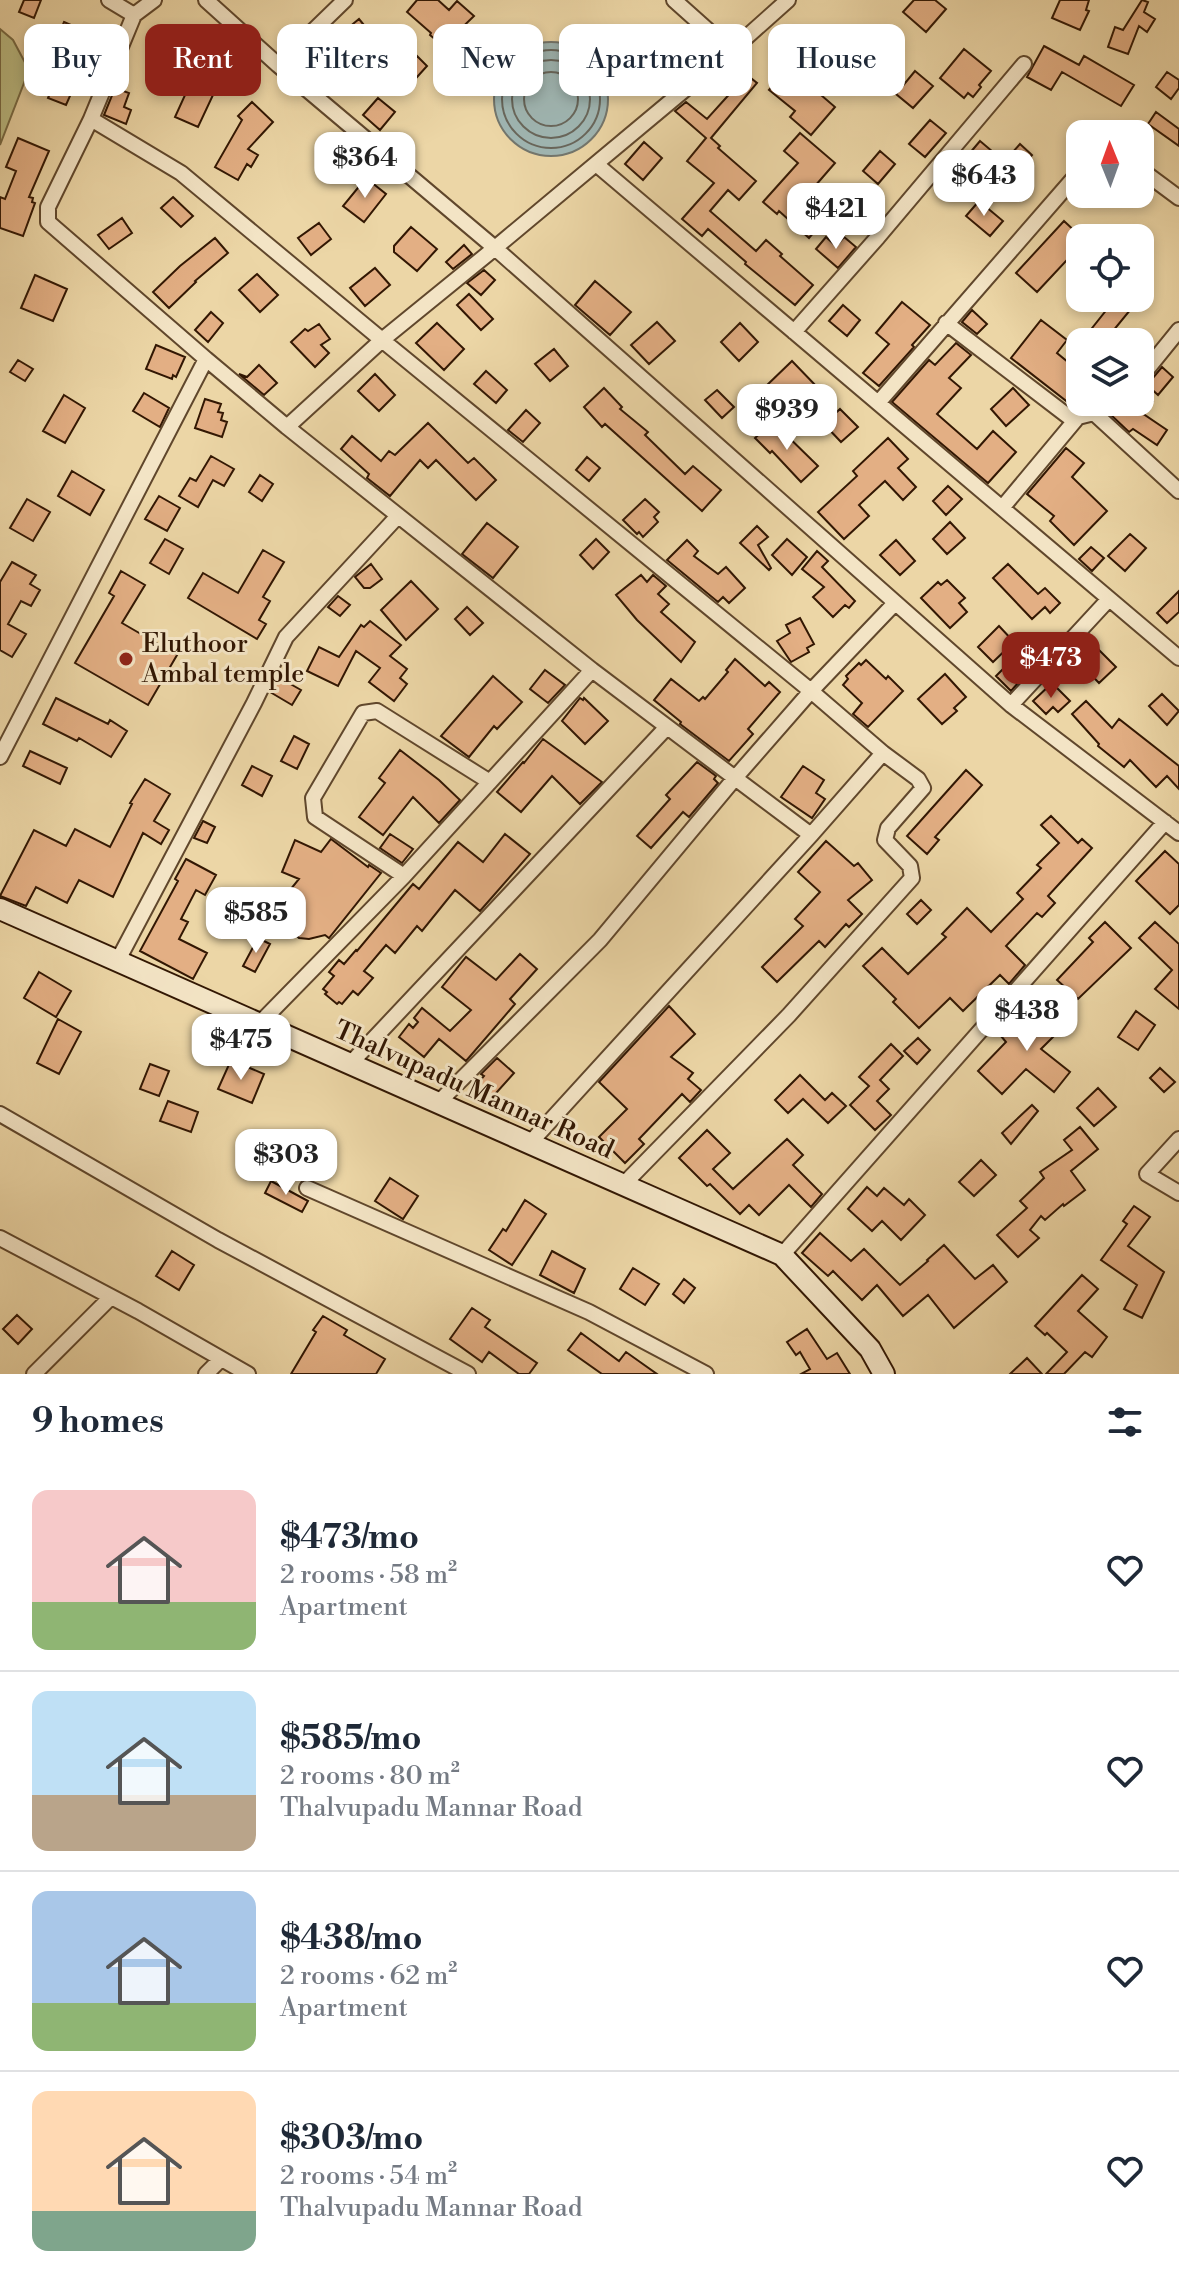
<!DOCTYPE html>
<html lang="en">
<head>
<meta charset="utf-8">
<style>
  :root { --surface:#fff; --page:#f2f2f3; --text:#1f2937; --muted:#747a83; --line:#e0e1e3; --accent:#8f2418 }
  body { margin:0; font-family:"Libre Bodoni",serif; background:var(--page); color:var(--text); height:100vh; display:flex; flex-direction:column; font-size:30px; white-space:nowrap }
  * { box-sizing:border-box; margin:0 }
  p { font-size:26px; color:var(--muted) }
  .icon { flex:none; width:44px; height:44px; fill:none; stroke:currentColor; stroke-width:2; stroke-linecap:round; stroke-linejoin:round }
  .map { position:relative; height:1374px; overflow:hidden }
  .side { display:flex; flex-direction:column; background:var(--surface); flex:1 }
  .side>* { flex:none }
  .hud { position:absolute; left:24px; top:24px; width:1132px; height:72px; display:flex; gap:16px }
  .needle { width:52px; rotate:359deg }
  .buttons { position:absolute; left:1066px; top:120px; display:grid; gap:16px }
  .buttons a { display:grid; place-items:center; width:88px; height:88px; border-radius:16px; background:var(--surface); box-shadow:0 4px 12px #0003; font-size:40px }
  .price { position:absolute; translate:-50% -68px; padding:0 18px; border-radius:16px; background:#fff; color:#222; font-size:26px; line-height:52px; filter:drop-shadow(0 2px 4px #0008) }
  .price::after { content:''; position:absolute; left:50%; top:48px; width:24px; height:18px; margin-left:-12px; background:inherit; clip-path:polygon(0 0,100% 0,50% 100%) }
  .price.selected { background:var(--accent); color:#fff }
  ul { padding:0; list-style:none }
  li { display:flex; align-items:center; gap:24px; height:200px; padding:0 32px }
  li+li { border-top:2px solid var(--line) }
  li span { display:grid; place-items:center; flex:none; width:224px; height:160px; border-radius:16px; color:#555 }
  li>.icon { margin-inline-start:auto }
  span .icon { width:96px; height:96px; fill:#fffc; stroke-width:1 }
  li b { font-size:34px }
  h2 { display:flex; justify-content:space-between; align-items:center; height:96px; padding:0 32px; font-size:34px }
  .pill { padding:0 28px; border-radius:16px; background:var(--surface); box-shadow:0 4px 12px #0003; font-size:28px; line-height:72px }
  .pill.selected { background:var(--accent); color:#fff }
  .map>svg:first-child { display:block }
</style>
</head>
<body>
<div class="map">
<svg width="1179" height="1374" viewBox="0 0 1179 1374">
  <rect width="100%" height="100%" fill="#ecd6a6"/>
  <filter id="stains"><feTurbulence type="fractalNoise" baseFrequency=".0025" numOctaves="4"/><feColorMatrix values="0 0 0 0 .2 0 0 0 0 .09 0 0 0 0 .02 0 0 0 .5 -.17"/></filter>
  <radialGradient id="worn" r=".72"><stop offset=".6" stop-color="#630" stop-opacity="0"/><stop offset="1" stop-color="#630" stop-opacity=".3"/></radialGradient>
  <path fill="#bcbd84" stroke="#776a44" stroke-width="2" d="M0,29L13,40L29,70L0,145Z"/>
  <path fill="#9fb6b3" stroke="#73766d" stroke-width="2" d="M494 99a57 57 0 1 1 114 0a57 57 0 1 1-114 0Z"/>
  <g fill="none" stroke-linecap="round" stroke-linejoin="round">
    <path stroke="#68665b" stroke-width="2" d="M502 99a49 49 0 1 1 98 0a49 49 0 1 1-98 0Z
      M512 99a39 39 0 1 1 78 0a39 39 0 1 1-78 0Z
      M524 99a27 27 0 1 1 54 0a27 27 0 1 1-54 0Z"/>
  </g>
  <path fill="#e3af84" stroke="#321703" stroke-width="2" d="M24,0H41L34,18L19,12Z
    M417,0H438L449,10L457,1L474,16L443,46L430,35L431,33L407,12Z
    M914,0H935L946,9L926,32L903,12Z
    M1060,0H1089L1086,10L1089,11L1080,30L1052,18Z
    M1142,0L1148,2L1144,12L1155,19L1147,32L1139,26L1128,54L1108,47L1115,27L1123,30Z
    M359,19L372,35L356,49L342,33Z
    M64,22L103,39L92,65L85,62L66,105L48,98L67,54L53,48Z
    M1044,46L1079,65L1084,56L1134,85L1121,106L1062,72L1051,90L1027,77Z
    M964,49L991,71L979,85L981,87L973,97L968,93L964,98L940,78Z
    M417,56L427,66L409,86L399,76Z
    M242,67L254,78L242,93L230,82Z
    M341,67L351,75V81L342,91L330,81Z
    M742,71L757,83L711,138L720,146L718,148L756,181L739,200L728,190L710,211L756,251L766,240L782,254L780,256L813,285L795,305L745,264L746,262L708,229L702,236L682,219L714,183L687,161L706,138L675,111L686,102L707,119L734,89L729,85Z
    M915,71L933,86L913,108L896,94Z
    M1167,72L1179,80V88L1171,99L1156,87Z
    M784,73L810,94L814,89L835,107L811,135L790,117L795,111L769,90Z
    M190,84L213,95L198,127L175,117Z
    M115,88L129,93L124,107L131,110L126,124L104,115Z
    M378,98L395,112L380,130L363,115Z
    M252,102L273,122L248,149L258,155L251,167L247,164L238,180L215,167L242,120L238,116Z
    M1156,112L1179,129V146L1148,124Z
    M930,120L946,133L925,157L909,144Z
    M800,133L835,163L802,201L824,220L809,238L779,211L777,214L763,202L798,163L784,151Z
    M18,138L49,151L29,197L33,198L32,202L35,203L23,236L0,228V197L5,199L16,171L6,167Z
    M980,141L999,157L983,176L964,160Z
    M644,142L662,158L643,180L625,164Z
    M1020,144L1032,155L1010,181L997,170Z
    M880,151L895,164L878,184L863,171Z
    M366,178L386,194L364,222L343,206Z
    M173,197L193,216L181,227L161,208Z
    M979,201L1003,221L990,236L966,216Z
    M122,218L132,233L109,249L98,235Z
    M1064,221L1080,236V246L1037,292L1016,273Z
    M319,223L331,239L311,255L298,238Z
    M411,227L437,249L417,271L394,252V246Z
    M826,237L836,246L844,237L856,247L838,268L816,249Z
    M215,238L228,253L195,281L196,282L169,308L153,292L180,266Z
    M464,245L472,254L453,269L446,262Z
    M375,268L390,285L365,306L350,288Z
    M484,270L495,280L481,295L467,283Z
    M257,274L278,295L260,312L239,290Z
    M35,275L67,289L53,321L21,308Z
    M595,281L631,312L610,335L575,305Z
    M469,294L493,319L481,330L457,305Z
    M1116,298H1140L1104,342H1081Z
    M902,302L930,325L912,345L914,347L879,386L863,373L889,344L876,333Z
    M843,305L860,320L847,336L829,321Z
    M972,310L987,324L977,334L962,322Z
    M211,312L223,323L208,342L195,330Z
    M1041,320L1067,340L1057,353L1080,372V399L1074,407L1011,358Z
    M657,322L675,341L649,364L631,345Z
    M437,323L464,349L444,370L416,343Z
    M740,323L758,342L739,361L721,342Z
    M319,324L330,339L321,345L329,353L315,367L291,342L305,329L308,331Z
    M956,343L971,355L949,378L961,388L937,414L977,449L993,431L1016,452L988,483L892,402L929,360L935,365Z
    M156,345L185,357L176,377L173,375L172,379L146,369Z
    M554,349L568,366L550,381L535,364Z
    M18,360L33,369L25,381L10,372Z
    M792,361L819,389L790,417L763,389Z
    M259,365L277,383L264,395L239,374L247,377Z
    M1162,367L1173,377L1158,395L1147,385Z
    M486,371L507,390L496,403L474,384Z
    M375,374L395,395L379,411L358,391Z
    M604,388L622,407L620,409L648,432L645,435L685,474L693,466L721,490L702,511L605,424L602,427L584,407Z
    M1013,388L1029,405L1006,426L991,409Z
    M717,390L734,407L722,418L705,400Z
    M144,393L169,408L160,427L133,411Z
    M64,395L85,408L65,443L43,431Z
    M205,399L221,404L218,412L223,413L221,420L227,422L222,437L195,428Z
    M1119,402H1152L1142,413L1167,430L1157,445L1133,429L1129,432L1110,414L1118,407Z
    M840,409L858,427L841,442L824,424Z
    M526,410L540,423L523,442L508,430Z
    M773,422L818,466L801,482L772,451L770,453L755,438Z
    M428,423L468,463L474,458L496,480L476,500L436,460L428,468L420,460L390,496L367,478L369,474L341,449L352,436L381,461L389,451L395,455Z
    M888,438L908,459L898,468L916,487L903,500L885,481L859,505L869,516L844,539L818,512L857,476L853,471Z
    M1066,448L1084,463L1072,477L1107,511L1074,545L1050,521L1054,516L1027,494Z
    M211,456L234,469L224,486L213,480L198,507L179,496L190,478L196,481Z
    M587,457L600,468L589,481L576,470Z
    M72,471L104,490L90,515L58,496Z
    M260,475L273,484L262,501L249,492Z
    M948,486L962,499L946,515L933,501Z
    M159,496L180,508L167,531L145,519Z
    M27,499L50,512L33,541L10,528Z
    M645,499L659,512L654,517L658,522L643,537L639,532L637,534L623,520Z
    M950,522L965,538L947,554L933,539Z
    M487,523L518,547L493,578L462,554Z
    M757,526L768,537L758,545L771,568L769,570L740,543Z
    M1130,534L1146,548L1125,571L1108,556Z
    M165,539L183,549L169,574L150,563Z
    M596,539L609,552L593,569L580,555Z
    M787,539L807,557L792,575L772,555Z
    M687,540L698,551L694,556L718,574L726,567L745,588L729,603L723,597L718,602L667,560Z
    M896,540L915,561L900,575L880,555Z
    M1091,547L1104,558L1092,571L1079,559Z
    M263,550L284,562L263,597L270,601L259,620L266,624L257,639L188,598L203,573L238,593Z
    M817,551L828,561L822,567L855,601L849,608L845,605L833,617L813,597L824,587L802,569Z
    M12,562L36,575L30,584L40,590L31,606L21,601L8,624L26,634L12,657L0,650V582Z
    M371,564L382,579L370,588H364L355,577Z
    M1008,564L1038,594L1045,588L1060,603L1050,613L1045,607L1032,619L993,578Z
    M121,571L145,585L122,623L177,655L148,705L75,663L114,596L109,593Z
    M641,575L647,582L653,575L666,586L658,594L669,604L661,612L695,642L681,662L637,620L616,595Z
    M947,580L965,598L959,603L967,612L950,628L921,598L938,582L941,585Z
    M411,581L438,609L406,640L381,610Z
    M1179,591V612L1167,623L1157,613Z
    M338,596L350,605L340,616L328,607Z
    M467,607L483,623L470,635L455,619Z
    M800,618L814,644L807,648L809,652L791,662L777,641L790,633L786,625Z
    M370,621L401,645L390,656L407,669L400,678L407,684L394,701L369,682L380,668L356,651L338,686L307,671L319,647L339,657L361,625L364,627Z
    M999,626L1014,642L993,662L978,647Z
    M1097,648L1116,667L1099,683L1080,663Z
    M735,659L765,686L769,682L780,692L748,729L753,734L729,761L680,724L681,722L654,700L671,679L699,701L703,697L705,699L728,672L726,670Z
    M866,660L886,679L888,676L903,691L868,727L853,714L862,703L843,685L848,679L846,676L859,663L861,665Z
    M1010,662L1024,676L1011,691L996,676Z
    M545,670L565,685L548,703L530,689Z
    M945,674L966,697L954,708L957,711L942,724L918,699Z
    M493,676L522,702L497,729L494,726L469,757L441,736Z
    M278,677L301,690L292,705L270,692Z
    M1052,683L1070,701L1058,712L1053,707L1046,714L1033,701Z
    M1162,694L1179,711L1167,725L1149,706Z
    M56,698L108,724L110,720L127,731L111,757L79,738L77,741L43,724Z
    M580,698L583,700L584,698L608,721L585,744L562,721Z
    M1086,701L1112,728L1119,719L1179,766V789L1167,776L1156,787L1130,760L1124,767L1098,746L1099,744L1072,714Z
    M294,736L309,744L297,769L281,761Z
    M543,739L602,782L580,804L552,776L521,812L497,792L523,762L524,763Z
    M400,750L439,780L460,800L439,823L413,797L383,835L359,817L385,783L379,778Z
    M30,751L67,768L60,784L23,766Z
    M697,762L716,776L714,779L718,783L689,817L683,812L651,848L637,836L670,799L666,795Z
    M252,766L272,776L262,796L242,785Z
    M803,766L824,780L816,793L825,799L812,818L781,797Z
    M966,770L982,785L935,837L939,840L927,854L907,836Z
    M145,779L170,794L154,821L169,830L161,844L143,833L113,897L79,880L67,903L36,887L26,906L0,896L34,830L66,846L75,829L110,847L132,804L130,803Z
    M1051,816L1078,843L1082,839L1092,848L1048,896L1055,903L1042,917L1037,913L1006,946L1025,965L1009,984L1000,975L963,1011L950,998L919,1028L893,1002L896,999L863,966L882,948L908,974L946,937L942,934L967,908L991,932L1023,899L1017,893L1041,868L1037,865L1059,843L1041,825Z
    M203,821L215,827L207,843L194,838Z
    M390,834L413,849L402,863L380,848Z
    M505,834L530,854L480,911L455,890L422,931L417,926L395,953L386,945L364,971L373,978L358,995L353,991L342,1004L339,1002L337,1004L325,994L327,992L323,989L334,976L329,972L339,960L344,964L356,950L357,951L413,884L419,889L458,842L483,862Z
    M331,839L368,867L369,865L381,873L329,938L325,935L309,939L299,938L292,931L291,920L295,912L282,900L299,879L282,872L295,840L321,852Z
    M826,841L854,866L858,863L872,880L848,900L862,914L849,927L846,924L825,947L819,941L777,982L762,967L803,926L795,919L820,892L798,872Z
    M1165,851L1179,864V905L1170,914L1136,881Z
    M186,859L216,875L205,895L196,890L181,919L188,922L179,939L207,953L193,979L140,951L178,881L175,879Z
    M227,893L253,907L246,921L219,908Z
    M921,900L931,910L917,924L907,914Z
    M1105,922L1131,948L1078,999L1057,980L1093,942L1089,938Z
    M1155,922L1179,944V1009L1155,989L1172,970L1139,938Z
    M258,938L270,944L255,972L243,966Z
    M520,954L537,969L510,999L515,1004L466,1061L439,1039L424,1057L399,1037L409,1024L413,1028L418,1022L414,1018L422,1008L450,1031L471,1010L442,987L466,957L496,980Z
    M39,972L71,991L56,1017L24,998Z
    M1041,1002L1065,1025L1041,1049L1070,1072L1054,1092L1026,1069L1002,1094L978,1071L1006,1042L1001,1036L1012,1025L1015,1028Z
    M669,1006L695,1034L671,1057L693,1073L688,1079L701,1090L690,1102L682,1094L639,1139L644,1144L625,1163L599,1137L627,1109L599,1082Z
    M1136,1011L1155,1025L1138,1050L1118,1037Z
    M58,1019L81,1032L59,1074L37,1063Z
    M918,1038L930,1050L917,1064L904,1051Z
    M891,1044L903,1056L880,1080L889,1089L877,1101L891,1115L875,1130L850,1105L869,1086L859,1077Z
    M497,1058L514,1073L488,1102L473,1089L484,1076L481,1074Z
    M231,1060L264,1074L252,1103L218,1089Z
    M150,1064L169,1071L159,1096L140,1089Z
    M1160,1068L1175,1082L1164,1092L1150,1078Z
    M800,1075L825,1100L832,1093L846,1106L828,1123L803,1099L788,1113L775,1100Z
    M1098,1088L1116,1107L1094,1126L1077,1108Z
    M168,1101L198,1112L191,1132L160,1121Z
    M1032,1105L1038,1111L1011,1144L1002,1133Z
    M1080,1127L1098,1149L1071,1171L1085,1190L1064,1206L1063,1204L1045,1220L1041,1216L1030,1230L1039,1238L1018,1257L997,1235L1027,1208L1020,1201L1044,1178L1040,1172L1072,1150L1064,1140Z
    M707,1130L730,1153L713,1169L733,1189L787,1139L803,1155L793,1165L822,1194L811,1207L789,1185L759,1215L749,1205L740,1214L710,1184L707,1186L679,1158Z
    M981,1160L996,1175L974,1196L959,1182Z
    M390,1178L418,1196L403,1219L375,1201Z
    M271,1181L308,1201L302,1212L265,1193Z
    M867,1187L877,1196L884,1188L904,1205L909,1199L925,1215L901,1240L882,1221L872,1231L848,1209Z
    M525,1200L546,1214L512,1265L489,1250L503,1229L506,1231Z
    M1134,1206L1150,1217L1128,1246L1164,1272L1142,1318L1124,1309L1137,1285L1101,1260L1127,1224L1123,1221Z
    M820,1233L851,1261L864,1249L900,1285L928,1261L927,1260L944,1245L975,1279L993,1265L1007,1282L954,1328L928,1295L903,1316L877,1285L862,1300L833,1271L828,1276L802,1253Z
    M172,1251L194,1265L179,1290L156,1276Z
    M552,1251L585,1269L574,1293L540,1275Z
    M633,1268L659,1284L645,1305L620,1289Z
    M1082,1275L1098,1289L1078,1311L1107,1337L1092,1357L1085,1352L1064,1374H1046L1067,1352L1047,1333L1045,1335L1035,1326Z
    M684,1279L695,1288L684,1303L673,1294Z
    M472,1308L490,1320L485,1327L537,1363L529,1374H519L489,1352L482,1362L450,1339Z
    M17,1315L32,1329L18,1344L3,1329Z
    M323,1316L347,1330L344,1335L385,1359L376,1374H291L316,1332L313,1330Z
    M807,1329L827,1359L837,1353L850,1374H801L810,1369L800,1352L796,1355L787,1342Z
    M581,1333L619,1361L626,1352L657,1374H602L568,1350Z
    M1027,1358L1042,1374H1010Z"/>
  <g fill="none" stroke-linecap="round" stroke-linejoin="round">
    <g stroke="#60472c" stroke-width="18">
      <path id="street" d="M109,0L134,15L154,0
        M206,0L278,65
        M674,0L731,51
        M788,0L731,51L495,248L1011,705L1179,833
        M134,15L91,119L181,173L382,340L287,427L592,670L735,778L811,691L382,340L495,248L278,65L345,0
        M91,119L48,207V222L206,359
        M596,164L1179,658
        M1140,169L1179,198
        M946,323L1069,417H1078L1094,413L1179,491
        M794,332L878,237L1024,64
        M1140,378L1179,330
        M878,403L1080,171
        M1094,413L1109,402
        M1002,508L1078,417
        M1011,705L1109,599
        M883,753L811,691L895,603
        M0,757L206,359L287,427
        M404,876L315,817L313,798L363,713L377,711L490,782
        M117,962L254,703L286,637L397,517
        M258,1025L404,876L592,670
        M350,1064L666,728
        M438,1103L600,940L735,778L811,835
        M0,1114L218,1240L468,1374
        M1179,1139L1147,1174L1179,1193
        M530,1143L811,835L883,753L918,779L923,788L888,828L885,840L910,866L912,878L789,1015L624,1184
        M307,1188L589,1312L706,1374
        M0,1238L138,1311L248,1374
        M782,1255L1165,822
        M34,1374L111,1297
        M206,1374L221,1359"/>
    </g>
    <g stroke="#321703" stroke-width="24">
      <path id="secondary" d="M0,909L782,1255L870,1349L884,1374"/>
    </g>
    <use href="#street" stroke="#f3e4c5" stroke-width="14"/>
    <use href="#secondary" stroke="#f3e4c5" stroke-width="20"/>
  </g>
  <circle fill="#8f2418" stroke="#f3e4c5" stroke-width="3" cx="126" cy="659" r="8"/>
  <g text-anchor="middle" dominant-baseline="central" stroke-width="6" stroke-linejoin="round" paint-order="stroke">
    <g font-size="26" fill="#321703" stroke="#f3e4c5" text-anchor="start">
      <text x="142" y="644">Eluthoor<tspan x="142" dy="30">Ambal temple</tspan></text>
    </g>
    <g font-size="26" fill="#321703" stroke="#f3e4c5">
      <text transform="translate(474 1090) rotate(24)">Thalvupadu Mannar Road</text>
    </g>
  </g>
  <rect width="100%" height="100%" filter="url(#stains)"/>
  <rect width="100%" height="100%" fill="url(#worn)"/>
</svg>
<div class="buttons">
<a><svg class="needle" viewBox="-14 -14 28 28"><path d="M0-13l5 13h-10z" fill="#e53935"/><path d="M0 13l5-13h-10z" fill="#747a83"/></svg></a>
<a><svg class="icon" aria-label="locate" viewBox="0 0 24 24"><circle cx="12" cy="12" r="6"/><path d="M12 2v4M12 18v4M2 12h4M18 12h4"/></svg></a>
<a><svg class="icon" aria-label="layers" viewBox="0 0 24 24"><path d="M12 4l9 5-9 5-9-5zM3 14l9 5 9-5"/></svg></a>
</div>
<b class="price" style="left:365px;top:200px">$364</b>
<b class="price" style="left:984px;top:218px">$643</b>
<b class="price" style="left:836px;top:251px">$421</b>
<b class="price" style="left:787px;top:452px">$939</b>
<b class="price selected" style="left:1051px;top:700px">$473</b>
<b class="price" style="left:256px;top:955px">$585</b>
<b class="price" style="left:1027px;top:1053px">$438</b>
<b class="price" style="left:241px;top:1082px">$475</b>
<b class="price" style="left:286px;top:1197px">$303</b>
<div class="hud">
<a class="pill">Buy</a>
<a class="pill selected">Rent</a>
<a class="pill">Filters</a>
<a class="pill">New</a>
<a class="pill">Apartment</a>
<a class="pill">House</a>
</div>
</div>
<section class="side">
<h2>9 homes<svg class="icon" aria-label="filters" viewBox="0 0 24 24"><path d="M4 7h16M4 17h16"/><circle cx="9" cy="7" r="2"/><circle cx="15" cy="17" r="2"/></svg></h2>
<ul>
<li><span style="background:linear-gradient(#f6c9c9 70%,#8fb573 0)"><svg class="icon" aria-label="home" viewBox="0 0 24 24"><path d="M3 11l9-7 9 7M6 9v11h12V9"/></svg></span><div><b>$473/mo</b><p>2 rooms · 58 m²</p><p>Apartment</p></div><svg class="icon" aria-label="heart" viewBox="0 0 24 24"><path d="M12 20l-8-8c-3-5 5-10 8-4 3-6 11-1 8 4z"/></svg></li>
<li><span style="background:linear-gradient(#bfe0f5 65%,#b9a48a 0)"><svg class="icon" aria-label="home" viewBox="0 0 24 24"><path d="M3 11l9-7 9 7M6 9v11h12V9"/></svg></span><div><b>$585/mo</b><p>2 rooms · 80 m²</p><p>Thalvupadu Mannar Road</p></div><svg class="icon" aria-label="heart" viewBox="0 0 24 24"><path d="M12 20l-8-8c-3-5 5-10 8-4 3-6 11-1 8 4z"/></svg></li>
<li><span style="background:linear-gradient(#a9c7e8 70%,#8fb573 0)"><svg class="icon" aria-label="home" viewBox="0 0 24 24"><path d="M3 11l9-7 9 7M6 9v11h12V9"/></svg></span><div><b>$438/mo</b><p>2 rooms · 62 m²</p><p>Apartment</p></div><svg class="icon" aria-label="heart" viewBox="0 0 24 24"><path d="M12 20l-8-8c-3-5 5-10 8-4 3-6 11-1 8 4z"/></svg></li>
<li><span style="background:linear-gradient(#ffd9b3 75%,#7fa58c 0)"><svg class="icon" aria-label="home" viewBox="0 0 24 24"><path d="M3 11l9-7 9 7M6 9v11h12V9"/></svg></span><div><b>$303/mo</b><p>2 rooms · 54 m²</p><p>Thalvupadu Mannar Road</p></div><svg class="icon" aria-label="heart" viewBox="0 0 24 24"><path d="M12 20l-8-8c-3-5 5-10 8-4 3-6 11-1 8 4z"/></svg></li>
</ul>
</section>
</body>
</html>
